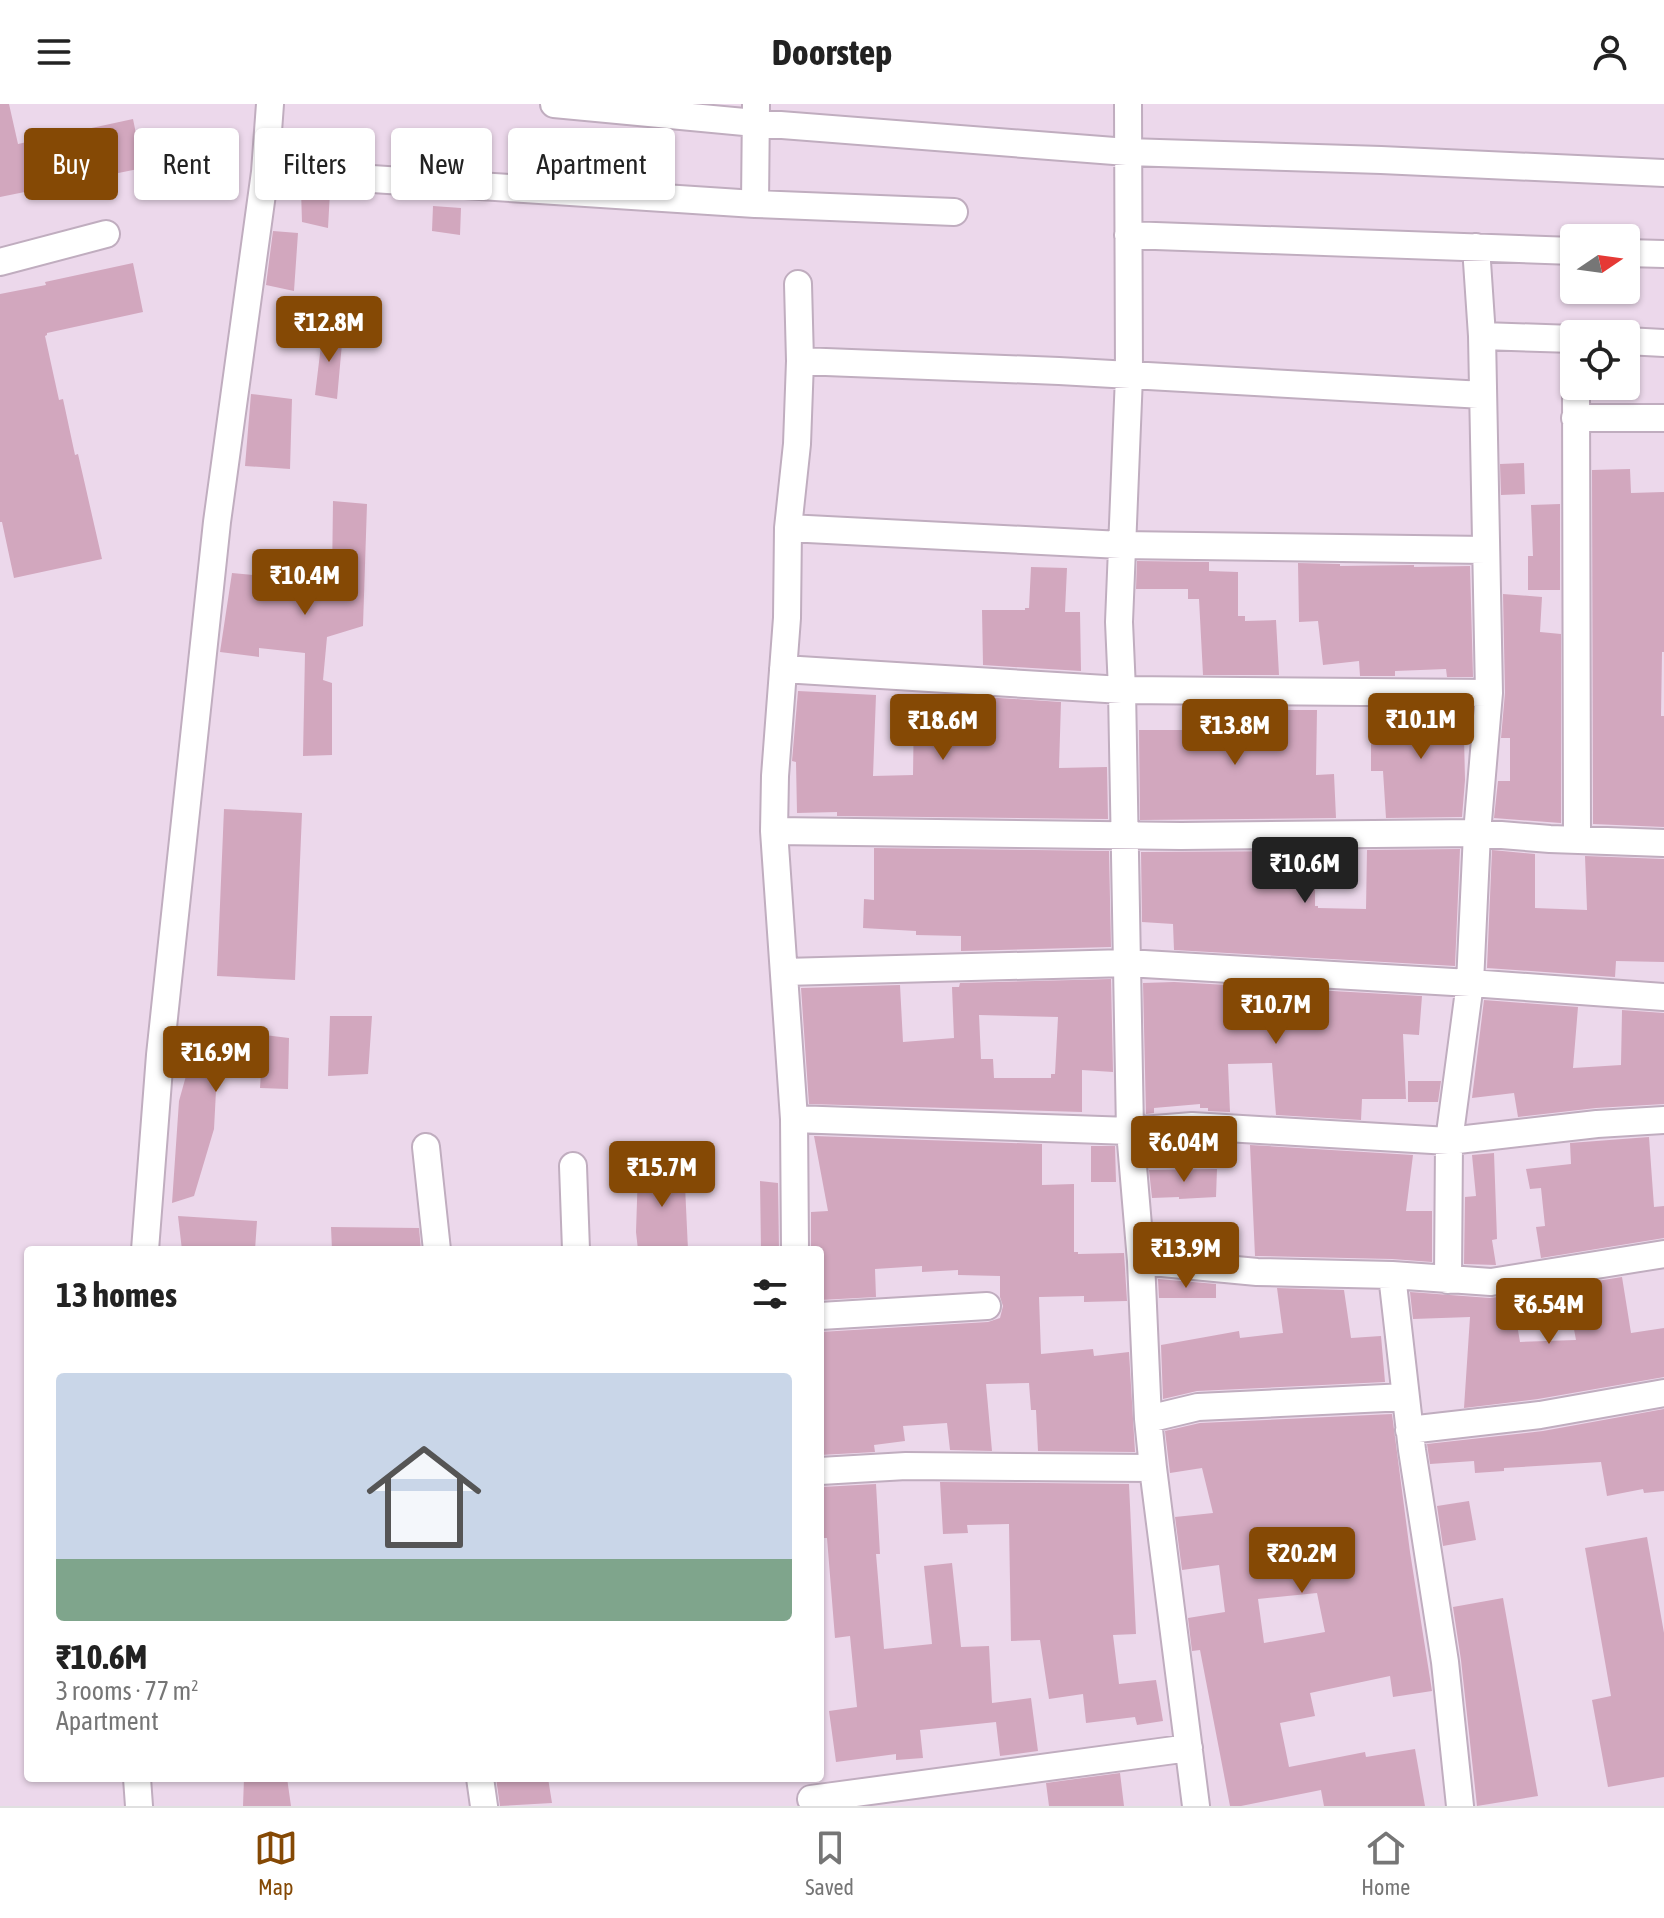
<!DOCTYPE html>
<html lang="en">
<head>
<meta charset="utf-8">
<style>
  :root { --surface:#fff; --page:#f6f6f6; --text:#222; --muted:#767676; --line:#e0e0e0; --accent:#854905 }
  body { margin:0; font-family:"Asap Condensed",sans-serif; background:var(--page); color:var(--text); height:100vh; display:flex; flex-direction:column; font-size:30px; white-space:nowrap }
  * { box-sizing:border-box; margin:0 }
  p { font-size:26px; color:var(--muted) }
  .icon { flex:none; width:44px; height:44px; fill:none; stroke:currentColor; stroke-width:2; stroke-linecap:round; stroke-linejoin:round }
  .map { position:relative; flex:1; overflow:hidden }
  .panel { position:absolute; left:24px; top:1142px; width:800px; height:536px; display:flex; flex-direction:column; background:var(--surface); border-radius:8px; box-shadow:0 2px 6px #0004 }
  .panel>* { flex:none }
  .hud { position:absolute; left:24px; top:24px; width:800px; height:72px; display:flex; gap:16px }
  .needle { width:52px; rotate:77deg }
  .tools { position:absolute; left:1560px; top:120px; display:grid; gap:16px }
  .tools a { display:grid; place-items:center; width:80px; height:80px; border-radius:8px; background:var(--surface); box-shadow:0 2px 6px #0004; font-size:40px }
  .price { position:absolute; translate:-50% -68px; padding:0 18px; border-radius:8px; background:var(--accent); color:#fff; font-size:26px; line-height:52px; filter:drop-shadow(0 2px 4px #0008) }
  .price::after { content:''; position:absolute; left:50%; top:48px; width:24px; height:18px; margin-left:-12px; background:inherit; clip-path:polygon(0 0,100% 0,50% 100%) }
  .price.on { background:#222; color:#fff }
  ul { padding:0; list-style:none }
  li { display:grid; align-content:center; gap:16px; height:424px; padding:0 32px }
  li+li { border-top:2px solid var(--line) }
  li span { display:grid; place-items:center; height:248px; border-radius:8px; color:#555 }
  li>.icon { margin-inline-start:auto }
  span .icon { width:144px; height:144px; fill:#fffc; stroke-width:1 }
  li b { font-size:34px }
  h2 { display:flex; justify-content:space-between; align-items:center; height:96px; padding:0 32px; font-size:34px }
  .tag { padding:0 28px; border-radius:8px; background:var(--surface); box-shadow:0 2px 6px #0004; font-size:28px; line-height:72px }
  .tag.on { background:var(--accent); color:#fff }
  header { display:flex; justify-content:space-between; align-items:center; height:104px; padding:0 32px; background:var(--surface); font-size:36px; font-weight:700 }
  .dock { display:flex; justify-content:space-around; align-items:center; height:112px; border-top:2px solid var(--line); background:var(--surface); font-size:22px; color:var(--muted) }
  .dock a { display:grid; justify-items:center; gap:4px }
  .dock .on { color:var(--accent) }
  .map>svg:first-child { display:block }
</style>
</head>
<body>
<header><svg class="icon" aria-label="menu" viewBox="0 0 24 24"><path d="M4 6h16M4 12h16M4 18h16"/></svg>Doorstep<svg class="icon" aria-label="person" viewBox="0 0 24 24"><circle cx="12" cy="8" r="4"/><path d="M4 21q1-7 8-7t8 7"/></svg></header>
<div class="map">
<svg width="1664" height="1702" viewBox="0 0 1664 1702">
  <rect width="100%" height="100%" fill="#ecd8eb"/>
  <path fill="#d2a7be" fill-rule="evenodd" d="M0,0H9L18,40L133,15L143,64L0,93Z
    M301,86L330,88L328,124L302,118Z
    M433,102L461,104L460,131L432,127Z
    M273,127L298,129L294,187L266,181Z
    M133,159L143,208L47,229V231L45,232L59,296L63,295L75,351L78,350L102,455L14,474L2,418H0V190L46,181L45,178Z
    M323,225L343,228L337,295L315,291Z
    M251,290L292,295L290,365L245,362Z
    M1524,359L1525,390L1501,391L1500,360Z
    M1630,365L1631,389L1664,388V548H1662L1661,612H1664V723L1593,720L1592,366Z
    M333,397L367,400L363,522L327,533L323,576L332,579V651L303,652L305,549L259,544V553L220,548L232,469L295,475V469L332,474Z
    M1560,400V486H1528V452H1533L1531,401Z
    M1137,457L1209,458V467L1238,468V512H1245V517L1276,516L1279,571H1203L1199,495H1188V485H1136Z
    M1298,459L1340,460V462L1414,461V463L1470,462L1473,573H1447L1446,565L1395,567V572H1360L1359,557L1323,561L1318,517L1299,518Z
    M1031,463L1067,464L1065,508H1080L1081,567L983,561L982,506H1025V504H1029Z
    M1503,490L1542,493L1540,528L1561,530V719L1494,714L1498,677H1510V634H1501L1505,589Z
    M798,587L876,591L873,672L913,671L914,606H929L930,596L949,597V594L983,593L1061,598L1059,664L1107,663L1108,715L837,712V708L797,709L796,658L792,657Z
    M1187,603H1280V606H1317L1316,671L1334,670L1336,714L1140,716L1139,626H1187Z
    M1371,604H1398V607L1472,605L1469,633H1464L1465,676L1462,713L1386,714L1383,667H1371Z
    M224,705L302,709L295,876L217,872Z
    M874,744L1109,747L1111,843L961,847V832L916,831V827L863,824L864,795L874,796Z
    M1460,745L1455,862L1174,846L1173,820L1142,818L1141,748L1315,747V802H1318V804L1366,805L1367,746Z
    M1492,746L1535,750V804L1587,806L1585,752L1664,755V858L1616,857L1615,873L1487,864Z
    M1111,875L1113,968L1082,966V1008L809,1000L801,884L900,881L903,938L954,934L952,883H959L960,879ZM979,911L1058,913L1055,970H1051V974H994L993,955H981Z
    M1174,878L1422,892L1419,931L1403,930L1406,995H1362L1361,1016L1276,1011L1272,959L1228,960L1230,1008L1208,1007V1004H1200V1000L1154,1004V1009L1146,1010L1143,879Z
    M1484,896L1578,903L1573,964L1621,961L1622,906L1664,909V1000L1596,1004L1518,1013L1514,989L1472,994Z
    M330,912H372L368,970L328,972Z
    M215,925L289,934L288,985L260,984L262,953L218,949L214,1025L194,1092L172,1099L179,997L189,961L182,928Z
    M1408,977H1441L1438,998H1408Z
    M814,1032L1042,1040V1081L1074,1080V1148H1078V1150L1124,1149L1127,1197L1084,1198V1192L1039,1193L1041,1250L1093,1245L1094,1252L1129,1248L1135,1348L1038,1347L1036,1306H1031L1029,1279L986,1280L992,1347L950,1346L947,1319L903,1322L905,1337L874,1341L875,1348L820,1351V1228L988,1218L1000,1214L1003,1202L1000,1193V1172L958,1171V1166L922,1168V1162L875,1165L876,1193L820,1196V1146H811V1108L828,1107Z
    M1649,1033L1654,1103L1664,1102V1134L1541,1154L1536,1123L1545,1122L1541,1084L1530,1085L1526,1065L1571,1060L1570,1039Z
    M1250,1041L1413,1051L1406,1107H1432V1158L1392,1155L1255,1152Z
    M1091,1042H1115L1116,1078H1091Z
    M1494,1049L1497,1135L1492,1136L1496,1161L1464,1160L1465,1093L1476,1092L1472,1051Z
    M684,1060L688,1146H638L636,1128L638,1066Z
    M1217,1065L1216,1093L1179,1095V1093L1152,1094L1149,1066Z
    M760,1077L778,1079L779,1146H761Z
    M178,1112L257,1117L255,1146H182Z
    M331,1123L419,1124L421,1146H332Z
    M1622,1173L1631,1229L1664,1224V1273L1538,1295L1464,1304L1470,1213L1413,1215L1410,1188L1490,1194L1512,1191L1520,1238L1576,1236L1566,1182Z
    M1158,1175L1216,1180V1194H1159Z
    M1277,1184L1344,1186L1351,1234L1381,1232L1385,1278L1197,1287L1163,1295L1161,1241L1239,1227L1240,1234L1283,1229Z
    M1664,1305V1387L1644,1389L1643,1385L1607,1392L1601,1358L1504,1364V1367L1475,1369L1474,1357L1430,1360L1427,1340L1543,1327Z
    M1392,1310L1410,1448L1432,1587L1393,1593L1390,1572L1310,1589L1315,1612L1280,1619L1289,1663L1365,1648L1366,1653L1415,1645L1425,1702H1324L1321,1686L1241,1702H1230L1200,1546L1192,1547L1188,1514L1225,1508L1219,1461L1182,1466L1175,1413L1213,1409L1202,1364L1170,1369L1165,1327L1200,1319ZM1317,1489L1325,1528L1264,1539L1258,1495Z
    M940,1378L1129,1380L1136,1530L1113,1531L1119,1580L1156,1576L1163,1617L1137,1621L1135,1613L1086,1619L1083,1590L1049,1595L1040,1536L1011,1537L1009,1420L967,1421L968,1429L943,1430Z
    M876,1380L880,1450H876L884,1545L932,1540L924,1462L952,1459L961,1543L989,1542L992,1599L1031,1594L1038,1647L1000,1652L996,1618L920,1626L923,1654L896,1656V1650L836,1658L829,1607L857,1603L850,1532L835,1534L827,1434H824L822,1383Z
    M1469,1397L1476,1436L1443,1442L1437,1402Z
    M1647,1433L1664,1529V1673L1608,1683L1592,1596L1611,1592L1585,1444Z
    M1503,1494L1538,1692L1477,1702L1461,1556L1453,1503Z
    M1120,1669L1124,1702H1049L1046,1679Z
    M244,1674H287L291,1702H243Z
    M496,1674H548L552,1699L500,1702Z"/>
  <g fill="none" stroke-linecap="round" stroke-linejoin="round">
    <g stroke="#c0adbf" stroke-width="30">
      <path id="street" d="M554,0L755,19L1127,48L1381,56L1664,69
        M1128,0L1129,272L1119,518L1122,586L1130,1027L1141,1157L1148,1315L1153,1364L1196,1702
        M265,68L755,100L954,108
        M755,100L756,0
        M1128,131L1574,147
        M1626,149L1664,150
        M0,158L106,130
        M1482,232L1574,235
        M1626,237L1664,239
        M800,257L1059,267L1483,291
        M1576,282L1577,736
        M1575,314H1664
        M788,424L1121,441L1486,446
        M783,565L1122,586L1489,589
        M774,727L1181,732L1477,729L1550,735L1664,739
        M784,868L1127,859L1470,879L1664,893
        M794,1015L1130,1027L1192,1022L1449,1037L1597,1020L1664,1016
        M426,1043L437,1146
        M573,1062L576,1146
        M145,1146L160,951L217,418L265,68L270,0
        M795,1146L794,1015L774,727L775,672L787,514L788,424L797,340L800,257L798,180
        M1141,1157L1257,1168L1392,1171L1412,1346L1445,1558L1460,1702
        M1392,1171L1491,1178L1664,1150
        M1448,1176L1449,1037L1470,879L1477,729L1489,589L1482,232L1476,143
        M820,1212L987,1202
        M1148,1315L1198,1303L1406,1293
        M1409,1326L1540,1311L1664,1289
        M820,1367L906,1362L1153,1364
        M137,1674L139,1702
        M480,1674L484,1702
        M811,1695L1189,1644"/>
    </g>
    <use href="#street" stroke="#fff" stroke-width="26"/>
  </g>
</svg>
<div class="tools">
<a><svg class="needle" viewBox="-14 -14 28 28"><path d="M0-13l5 13h-10z" fill="#e53935"/><path d="M0 13l5-13h-10z" fill="#767676"/></svg></a>
<a><svg class="icon" aria-label="locate" viewBox="0 0 24 24"><circle cx="12" cy="12" r="6"/><path d="M12 2v4M12 18v4M2 12h4M18 12h4"/></svg></a>
</div>
<b class="price" style="left:329px;top:260px">₹12.8M</b>
<b class="price" style="left:305px;top:513px">₹10.4M</b>
<b class="price" style="left:1421px;top:657px">₹10.1M</b>
<b class="price" style="left:943px;top:658px">₹18.6M</b>
<b class="price" style="left:1235px;top:663px">₹13.8M</b>
<b class="price on" style="left:1305px;top:801px">₹10.6M</b>
<b class="price" style="left:1276px;top:942px">₹10.7M</b>
<b class="price" style="left:216px;top:990px">₹16.9M</b>
<b class="price" style="left:1184px;top:1080px">₹6.04M</b>
<b class="price" style="left:662px;top:1105px">₹15.7M</b>
<b class="price" style="left:1186px;top:1186px">₹13.9M</b>
<b class="price" style="left:1549px;top:1242px">₹6.54M</b>
<b class="price" style="left:1302px;top:1491px">₹20.2M</b>
<div class="hud">
<a class="tag on">Buy</a>
<a class="tag">Rent</a>
<a class="tag">Filters</a>
<a class="tag">New</a>
<a class="tag">Apartment</a>
</div>
<section class="panel">
<h2>13 homes<svg class="icon" aria-label="filters" viewBox="0 0 24 24"><path d="M4 7h16M4 17h16"/><circle cx="9" cy="7" r="2"/><circle cx="15" cy="17" r="2"/></svg></h2>
<ul>
<li><span style="background:linear-gradient(#c9d6e8 75%,#7fa58c 0)"><svg class="icon" aria-label="home" viewBox="0 0 24 24"><path d="M3 11l9-7 9 7M6 9v11h12V9"/></svg></span><div><b>₹10.6M</b><p>3 rooms · 77 m²</p><p>Apartment</p></div></li>
</ul>
</section>
</div>
<nav class="dock">
<a class="on"><svg class="icon" aria-label="map" viewBox="0 0 24 24"><path d="M3 6l6-2 6 2 6-2v14l-6 2-6-2-6 2zM9 4v14M15 6v14"/></svg>Map</a>
<a><svg class="icon" aria-label="saved" viewBox="0 0 24 24"><path d="M7 4h10v16l-5-4-5 4z"/></svg>Saved</a>
<a><svg class="icon" aria-label="home" viewBox="0 0 24 24"><path d="M3 11l9-7 9 7M6 9v11h12V9"/></svg>Home</a>
</nav>
</body>
</html>
